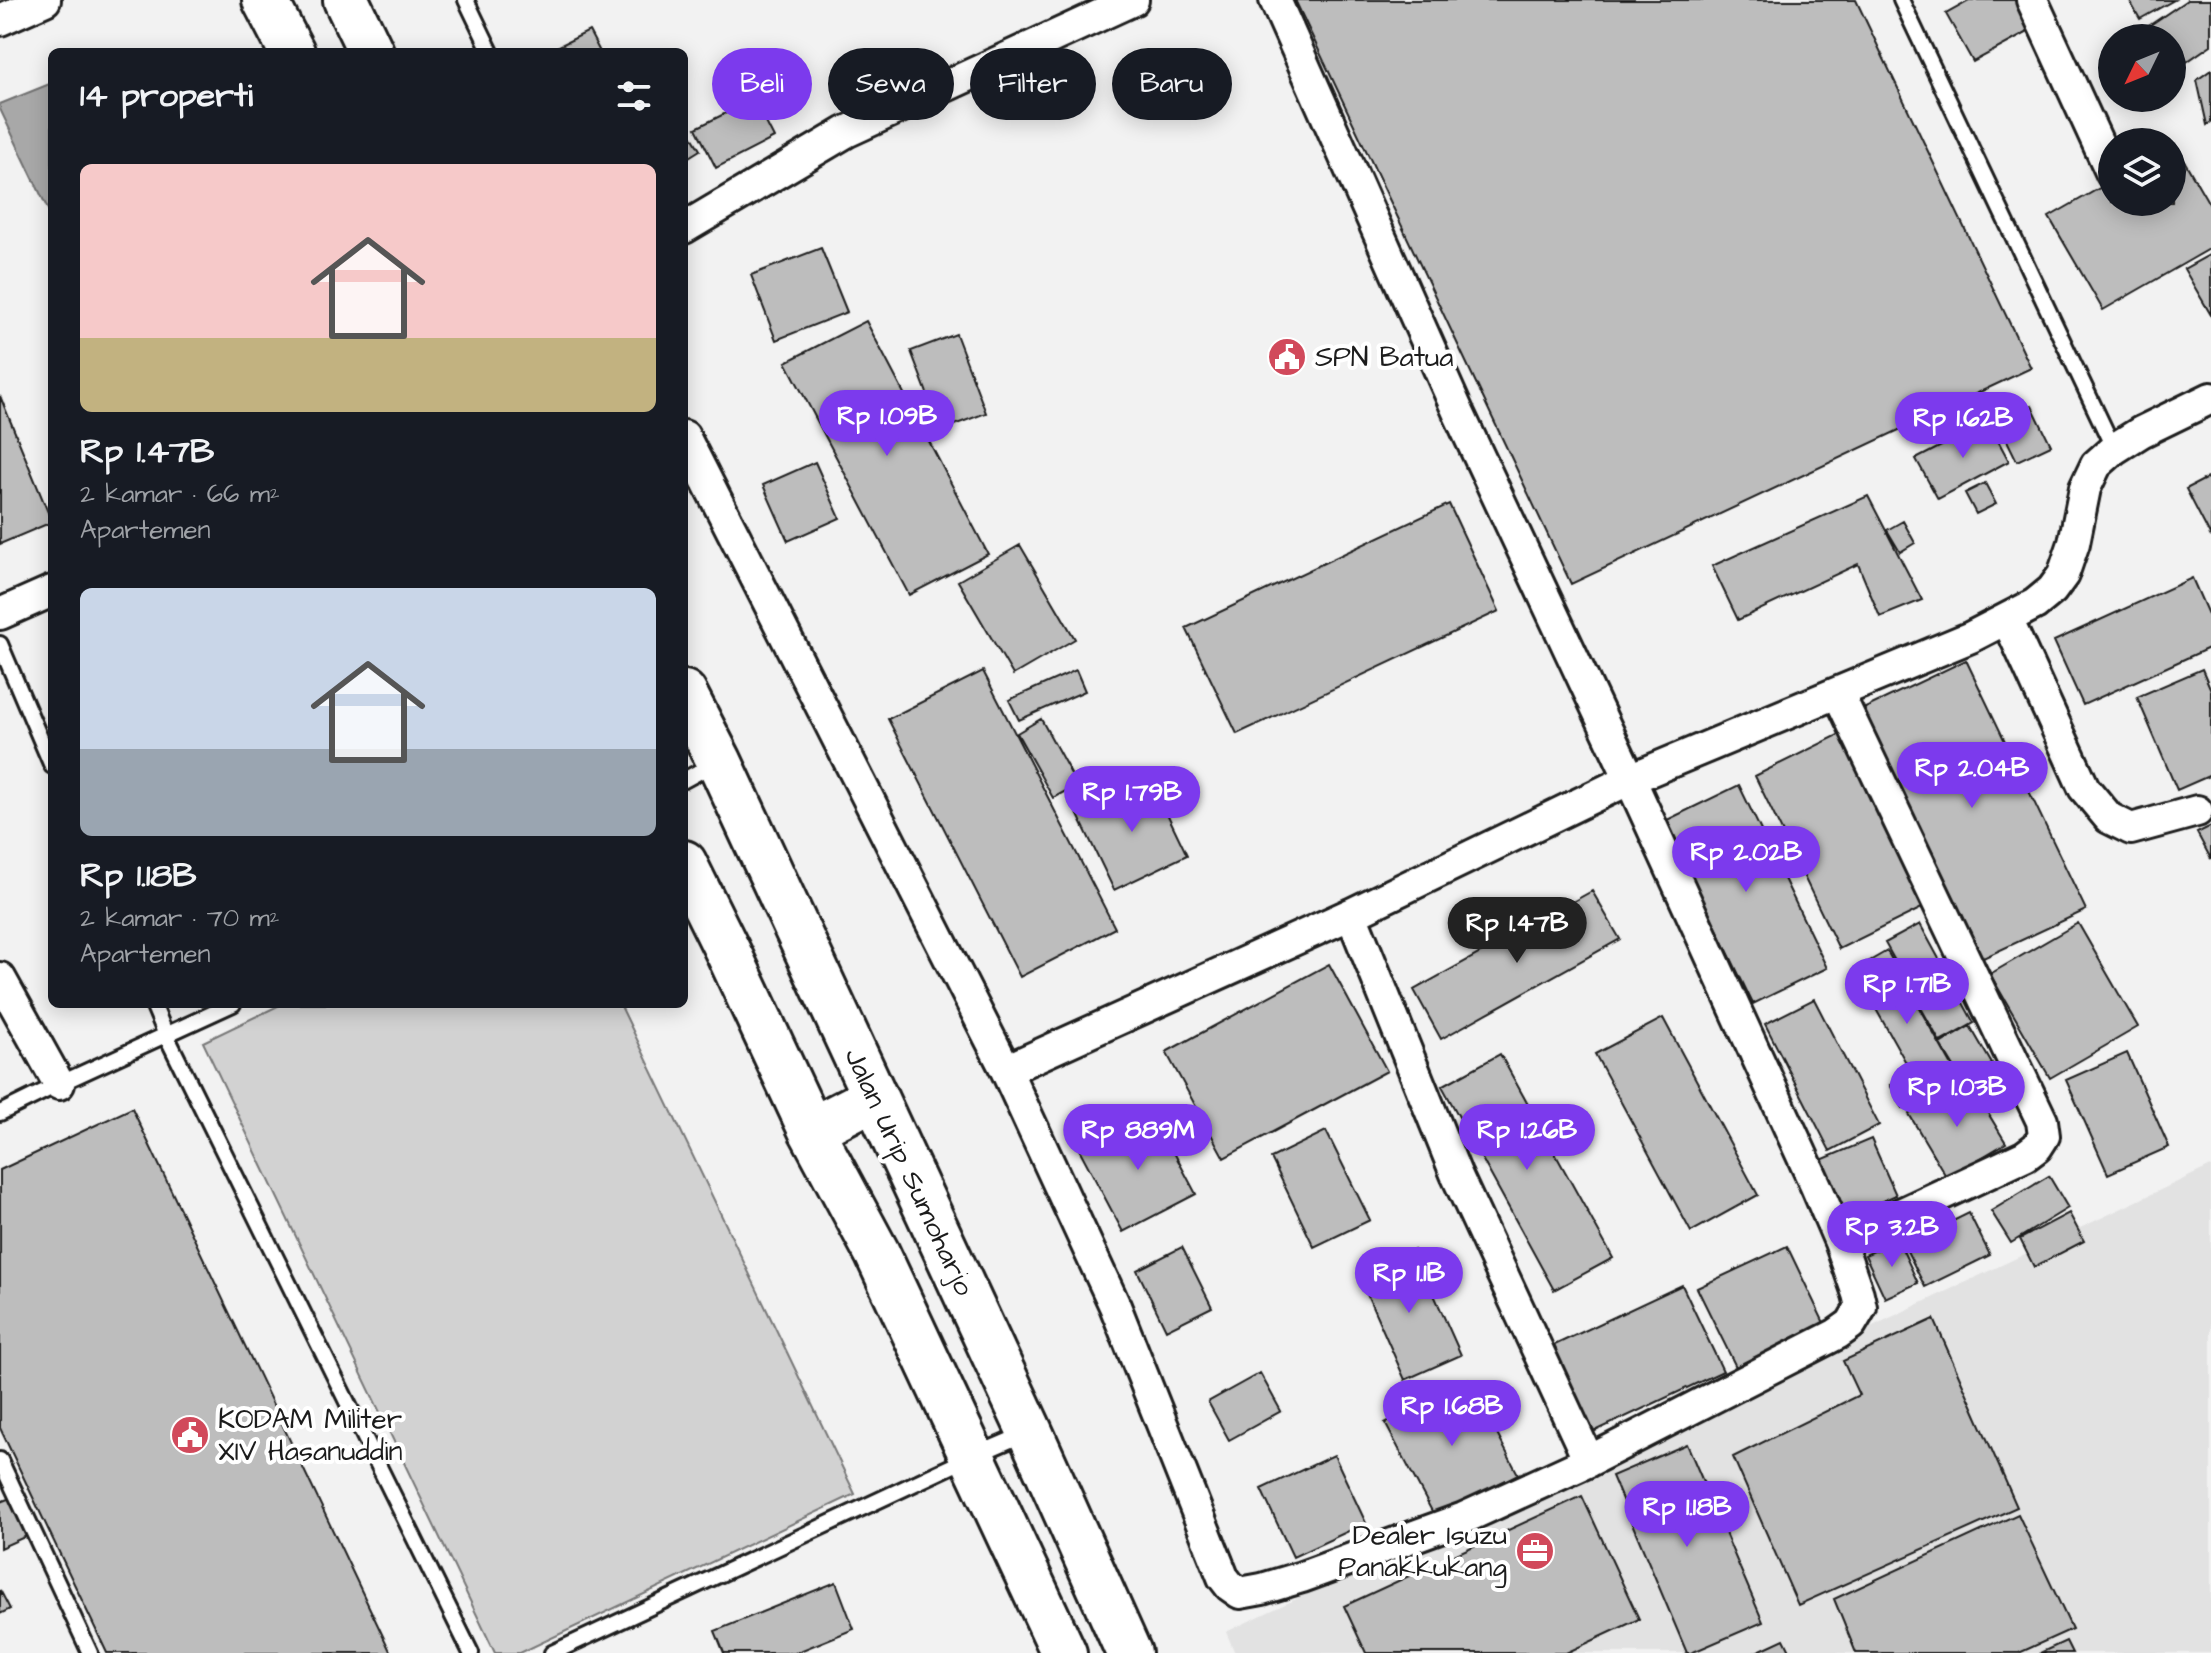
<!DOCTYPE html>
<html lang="id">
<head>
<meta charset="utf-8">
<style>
  :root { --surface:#171b24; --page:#20242c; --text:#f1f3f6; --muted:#9ea1a6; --accent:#7c3aed }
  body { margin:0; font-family:"Architects Daughter",sans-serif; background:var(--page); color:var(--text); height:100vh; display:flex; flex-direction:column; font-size:30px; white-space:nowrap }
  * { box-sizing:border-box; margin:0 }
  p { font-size:26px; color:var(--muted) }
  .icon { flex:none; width:44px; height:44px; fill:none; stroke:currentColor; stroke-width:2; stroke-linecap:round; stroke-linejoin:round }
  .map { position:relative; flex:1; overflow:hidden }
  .side { position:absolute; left:48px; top:48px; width:640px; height:960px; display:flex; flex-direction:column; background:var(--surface); border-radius:12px; box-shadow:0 4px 20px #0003 }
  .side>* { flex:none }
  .guide { position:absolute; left:712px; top:48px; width:760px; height:72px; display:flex; gap:16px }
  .needle { width:52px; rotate:227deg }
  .fabs { position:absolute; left:2098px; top:24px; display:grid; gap:16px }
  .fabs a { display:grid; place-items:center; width:88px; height:88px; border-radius:50%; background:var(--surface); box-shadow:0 4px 20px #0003; font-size:40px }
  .price { position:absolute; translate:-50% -68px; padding:0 18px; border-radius:28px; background:var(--accent); color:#fff; font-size:26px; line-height:52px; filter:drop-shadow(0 2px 4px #0008) }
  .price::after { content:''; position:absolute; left:50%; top:48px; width:24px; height:18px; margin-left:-12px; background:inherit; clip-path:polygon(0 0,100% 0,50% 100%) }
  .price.current { background:#222; color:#fff }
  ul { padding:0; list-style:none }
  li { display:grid; align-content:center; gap:16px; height:424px; padding:0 32px }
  li span { display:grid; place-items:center; height:248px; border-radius:12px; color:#555 }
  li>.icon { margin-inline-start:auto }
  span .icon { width:144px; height:144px; fill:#fffc; stroke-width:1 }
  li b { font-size:34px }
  h2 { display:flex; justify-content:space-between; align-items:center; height:96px; padding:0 32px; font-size:34px }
  .chip { padding:0 28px; border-radius:36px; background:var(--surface); box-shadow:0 4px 20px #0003; font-size:28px; line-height:72px }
  .chip.current { background:var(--accent); color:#fff }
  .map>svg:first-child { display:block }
</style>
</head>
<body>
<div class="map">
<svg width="2211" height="1653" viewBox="0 0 2211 1653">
  <rect width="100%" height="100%" fill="#f2f2f2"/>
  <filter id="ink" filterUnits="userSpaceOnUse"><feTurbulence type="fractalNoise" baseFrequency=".0125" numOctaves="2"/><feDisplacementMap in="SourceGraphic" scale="16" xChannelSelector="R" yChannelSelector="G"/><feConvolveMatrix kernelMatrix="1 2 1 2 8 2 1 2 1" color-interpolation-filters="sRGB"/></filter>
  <g filter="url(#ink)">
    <path fill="#e2e2e2" d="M2211,1166V1653H1235L1226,1632Z"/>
    <path fill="#d2d2d2" stroke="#777" stroke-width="2" d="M282,1004H620L855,1494L520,1653H495L203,1042Z"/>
    <path fill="#a8a8a8" stroke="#707070" stroke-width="2" d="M52,83V218L0,109V104Z"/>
    <path fill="#bdbdbd" stroke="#1c1c1c" stroke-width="2" d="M1295,0H1856L2031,368L1571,584Z
      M1971,0H2015L2032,30L1973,62L1946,14Z
      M2129,0H2174L2140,19Z
      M2187,0H2211V45L2172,72V38L2134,36Z
      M589,31L600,52H547Z
      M2211,70V122L2207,125L2197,80Z
      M754,99L774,138L716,168L696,128Z
      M684,123L700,150L684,160Z
      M2175,145L2211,207V248L2103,310L2049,217L2112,181V202H2172V147Z
      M821,248L847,312L776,340L751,275Z
      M2211,254V315L2184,269Z
      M866,321L988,554L909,595L786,362Z
      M956,334L986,413L941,430L911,351Z
      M0,396L52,522L0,544Z
      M2032,406L2051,445L2017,461L1998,422Z
      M1988,422L2009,461L1938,499L1916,459Z
      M815,462L840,518L788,541L763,485Z
      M2211,476V537L2186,489Z
      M1985,483L1996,504L1976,514L1965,493Z
      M1868,496L1922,600L1880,617L1858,564L1738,620L1712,566Z
      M1449,504L1499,611L1237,734L1186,628Z
      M1903,521L1915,543L1900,552L1887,530Z
      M1020,545L1075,639L1013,675L958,581Z
      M2192,578L2211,621V647L2083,705L2054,641Z
      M1966,660L2086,910L1979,960L1859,711Z
      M2202,669L2211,690V775L2177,790L2137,697Z
      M1076,670L1085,691L1019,720L1009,700Z
      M983,671L1115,928L1020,977L888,719Z
      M1041,719L1077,785L1053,798L1017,733Z
      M1842,733L1926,906L1839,949L1755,776Z
      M1150,778L1187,855L1114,890L1077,813Z
      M1739,785L1827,968L1753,1004L1665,821Z
      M2211,826V859L2197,833Z
      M1592,891L1620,939L1441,1039L1414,990Z
      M2078,923L2138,1027L2050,1078L1990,974Z
      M1920,924L1974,1023L1940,1042L1885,943Z
      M1887,951L1961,1082L1927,1100L1854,970Z
      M1329,964L1387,1071L1224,1158L1166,1052Z
      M1814,999L1879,1125L1830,1151L1765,1024Z
      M1663,1018L1758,1195L1691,1232L1595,1054Z
      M1970,1026L1992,1064L1963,1082L1940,1044Z
      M2127,1053L2169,1147L2108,1174L2066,1080Z
      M1500,1054L1613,1258L1554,1290L1442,1086Z
      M1908,1075L1921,1097L1903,1108L1890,1085Z
      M1968,1080L2006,1143L1947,1178L1909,1114Z
      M132,1108L391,1653H107L0,1428V1170Z
      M1152,1111L1196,1194L1123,1232L1079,1149Z
      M1326,1131L1370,1220L1314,1247L1271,1158Z
      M1871,1139L1896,1195L1847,1217L1821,1160Z
      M2049,1176L2068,1208L2011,1243L1991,1211Z
      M1969,1213L1990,1255L1925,1287L1904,1245Z
      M2069,1213L2084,1241L2034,1267L2020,1239Z
      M1898,1240L1918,1283L1885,1298L1865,1255Z
      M1787,1246L1825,1325L1736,1367L1697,1288Z
      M1182,1247L1212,1307L1166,1330L1137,1270Z
      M1414,1250L1461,1355L1405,1380L1358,1274Z
      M1682,1285L1723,1371L1587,1435L1546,1349Z
      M1934,1319L2017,1507L1798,1605L1733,1457L1859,1395L1843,1361Z
      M1260,1373L1281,1411L1229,1440L1208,1402Z
      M1468,1379L1518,1474L1435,1517L1385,1423Z
      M1687,1444L1763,1622L1691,1653H1687L1612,1476Z
      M1334,1455L1366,1523L1293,1557L1261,1489Z
      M1582,1496L1639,1619L1566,1653H1366L1344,1606Z
      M13,1497L29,1535L0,1548V1502Z
      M2018,1514L2072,1629L2019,1653H1856L1834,1599Z
      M836,1582L854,1629L795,1653H724L715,1631Z
      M0,1590L10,1609L0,1614Z
      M1784,1639L1791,1653H1754Z
      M2066,1641L2072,1653H2040Z"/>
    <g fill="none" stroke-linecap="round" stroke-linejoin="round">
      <g stroke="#1c1c1c" stroke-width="20">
        <path id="lane" d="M466,0L491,52
          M1901,0L2114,449
          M0,644L52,766
          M684,780L715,763
          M153,1004L166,1035L471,1653
          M0,1113L59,1084L233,1004
          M0,1460L90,1653
          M552,1653L971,1457L1027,1433"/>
      </g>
      <g stroke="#1c1c1c" stroke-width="36">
        <path id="street" d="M1275,0L1459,414L1630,779L1971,637L2035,604L2052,590L2063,575L2074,543L2085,488L2096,465L2114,449L2141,432L2211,398
          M2032,0L2112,174
          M0,20L45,0
          M684,228L846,132L1133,0
          M684,436L1006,1070L1115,1306L1223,1577L1230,1586L1240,1593L1262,1589L1302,1577L1464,1518L1589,1461L1837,1334L1851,1324L1861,1307L1858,1294L1840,1242L1816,1186L1630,779L1351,914L1006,1070
          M0,614L52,591
          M2007,619L2084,788L2109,818L2131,829L2197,811
          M1838,693L2042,1121L2044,1136L2037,1147L2025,1156L1840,1242
          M1351,914L1456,1174L1589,1461
          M0,978L59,1084"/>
      </g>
      <g stroke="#1c1c1c" stroke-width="50">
        <path id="highway" d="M265,0L292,52
          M346,0L371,52
          M684,693L719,761L1030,1432L1129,1653
          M684,863L729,954L811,1130L877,1253L1064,1653
          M811,1130L875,1097"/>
      </g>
      <use href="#lane" stroke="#fff" stroke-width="14"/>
      <use href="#street" stroke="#fff" stroke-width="30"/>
      <use href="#highway" stroke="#fff" stroke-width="44"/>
    </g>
  </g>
  <defs>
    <g id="civic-disc" transform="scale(2)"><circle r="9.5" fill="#d1495b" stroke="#fff"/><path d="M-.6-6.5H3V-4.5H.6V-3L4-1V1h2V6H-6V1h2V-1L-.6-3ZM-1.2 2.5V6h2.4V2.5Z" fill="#fff"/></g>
    <g id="office-disc" transform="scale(2)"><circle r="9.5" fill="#d1495b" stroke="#fff"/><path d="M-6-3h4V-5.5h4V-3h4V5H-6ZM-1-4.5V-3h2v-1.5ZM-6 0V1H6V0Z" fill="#fff"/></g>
  </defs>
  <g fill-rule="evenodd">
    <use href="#civic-disc" x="1287" y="357"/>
    <use href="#civic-disc" x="190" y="1435"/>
    <use href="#office-disc" x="1535" y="1551"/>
  </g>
  <g text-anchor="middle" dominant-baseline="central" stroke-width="8" stroke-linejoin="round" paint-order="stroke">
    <g font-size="28" fill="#1c1c1c" stroke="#fff" text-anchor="start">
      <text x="1315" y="357">SPN Batua</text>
      <text x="218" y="1419">KODAM Militer<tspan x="218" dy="32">XIV Hasanuddin</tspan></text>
      <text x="1507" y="1535" text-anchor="end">Dealer Isuzu<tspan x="1507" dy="32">Panakkukang</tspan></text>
    </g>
    <g font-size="28" fill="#1c1c1c" stroke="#fff">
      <text transform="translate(909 1172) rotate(65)">Jalan Urip Sumoharjo</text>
    </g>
  </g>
</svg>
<div class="fabs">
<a><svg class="needle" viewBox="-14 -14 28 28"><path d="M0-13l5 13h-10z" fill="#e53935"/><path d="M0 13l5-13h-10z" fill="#9ea1a6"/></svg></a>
<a><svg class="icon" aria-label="layers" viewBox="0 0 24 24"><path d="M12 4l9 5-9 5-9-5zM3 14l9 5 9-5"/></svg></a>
</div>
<b class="price" style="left:887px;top:458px">Rp 1.09B</b>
<b class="price" style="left:1963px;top:460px">Rp 1.62B</b>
<b class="price" style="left:1972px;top:810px">Rp 2.04B</b>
<b class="price" style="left:1132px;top:834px">Rp 1.79B</b>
<b class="price" style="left:1746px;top:894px">Rp 2.02B</b>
<b class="price current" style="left:1517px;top:965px">Rp 1.47B</b>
<b class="price" style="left:1907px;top:1026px">Rp 1.71B</b>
<b class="price" style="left:1957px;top:1129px">Rp 1.03B</b>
<b class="price" style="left:1138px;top:1172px">Rp 889M</b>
<b class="price" style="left:1527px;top:1172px">Rp 1.26B</b>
<b class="price" style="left:1892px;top:1269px">Rp 3.2B</b>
<b class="price" style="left:1409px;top:1315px">Rp 1.1B</b>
<b class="price" style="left:1452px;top:1448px">Rp 1.68B</b>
<b class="price" style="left:1687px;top:1549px">Rp 1.18B</b>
<div class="guide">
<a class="chip current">Beli</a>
<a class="chip">Sewa</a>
<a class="chip">Filter</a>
<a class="chip">Baru</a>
</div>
<section class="side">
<h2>14 properti<svg class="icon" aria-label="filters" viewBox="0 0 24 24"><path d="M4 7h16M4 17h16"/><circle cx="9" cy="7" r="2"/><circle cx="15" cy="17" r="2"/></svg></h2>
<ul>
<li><span style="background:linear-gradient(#f6c9c9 70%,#c2b280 0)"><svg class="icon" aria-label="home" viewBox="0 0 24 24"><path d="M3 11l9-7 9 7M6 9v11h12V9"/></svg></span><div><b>Rp 1.47B</b><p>2 kamar · 66 m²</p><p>Apartemen</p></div></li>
<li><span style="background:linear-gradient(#c9d6e8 65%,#9aa5b1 0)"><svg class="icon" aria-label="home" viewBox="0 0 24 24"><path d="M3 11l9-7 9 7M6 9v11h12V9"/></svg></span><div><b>Rp 1.18B</b><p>2 kamar · 70 m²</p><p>Apartemen</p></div></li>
</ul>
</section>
</div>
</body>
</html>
